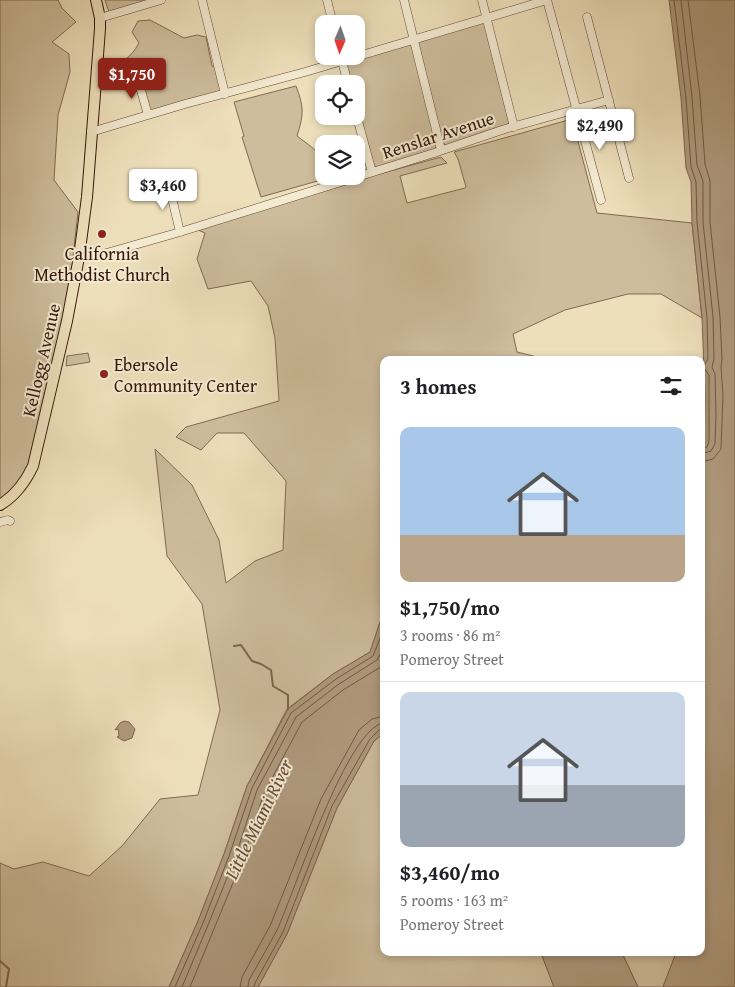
<!DOCTYPE html>
<html lang="en">
<head>
<meta charset="utf-8">
<style>
  :root { --surface:#fff; --page:#f2f2f2; --text:#202124; --muted:#757577; --line:#e0e0e0; --accent:#8f2418 }
  body { margin:0; font-family:"Gentium Book Plus",serif; background:var(--page); color:var(--text); height:100vh; display:flex; flex-direction:column; font-size:19px; white-space:nowrap }
  * { box-sizing:border-box; margin:0 }
  p { font-size:16px; color:var(--muted) }
  .icon { flex:none; width:28px; height:28px; fill:none; stroke:currentColor; stroke-width:2; stroke-linecap:round; stroke-linejoin:round }
  .map { position:relative; flex:1; overflow:hidden }
  .sheet { position:absolute; left:380px; top:356px; width:325px; height:600px; display:flex; flex-direction:column; background:var(--surface); border-radius:10px; box-shadow:0 2px 8px #0003 }
  .sheet>* { flex:none }
  .needle { width:32px; rotate:182deg }
  .buttons { position:absolute; left:315px; top:15px; display:grid; gap:10px }
  .buttons a { display:grid; place-items:center; width:50px; height:50px; border-radius:10px; background:var(--surface); box-shadow:0 2px 8px #0003; font-size:25px }
  .price { position:absolute; translate:-50% -42px; padding:0 11px; border-radius:5px; background:#fff; color:#222; font-size:16px; line-height:32px; filter:drop-shadow(0 1px 2px #0008) }
  .price::after { content:''; position:absolute; left:50%; top:30px; width:15px; height:11px; margin-left:-8px; background:inherit; clip-path:polygon(0 0,100% 0,50% 100%) }
  .price.active { background:var(--accent); color:#fff }
  ul { padding:0; list-style:none }
  li { display:grid; align-content:center; gap:10px; height:265px; padding:0 20px }
  li+li { border-top:1px solid var(--line) }
  li span { display:grid; place-items:center; height:155px; border-radius:10px; color:#555 }
  li>.icon { margin-inline-start:auto }
  span .icon { width:90px; height:90px; fill:#fffc; stroke-width:1 }
  li b { font-size:21px }
  h2 { display:flex; justify-content:space-between; align-items:center; height:60px; padding:0 20px; font-size:21px }
  .map>svg:first-child { display:block }
</style>
</head>
<body>
<div class="map">
<svg width="735" height="987" viewBox="0 0 735 987">
  <rect width="100%" height="100%" fill="#eddfba"/>
  <filter id="stains"><feTurbulence type="fractalNoise" baseFrequency=".004" numOctaves="4"/><feColorMatrix values="0 0 0 0 .2 0 0 0 0 .09 0 0 0 0 .02 0 0 0 .5 -.17"/></filter>
  <radialGradient id="worn" r=".72"><stop offset=".6" stop-color="#630" stop-opacity="0"/><stop offset="1" stop-color="#630" stop-opacity=".3"/></radialGradient>
  <path fill="#cebd9c" stroke="#826952" d="M0,0H58L62,8L76,22L52,42L69,54L70,72L58,115L54,180L78,212L73,256L79,257L33,466L0,505Z
    M105,0H151L109,12Z
    M150,20L184,38L197,35L206,37L212,66L218,69L222,88L220,92L149,111L142,79L143,63L132,60L117,68L105,81L106,69C123,62 130,59 139,43L132,32L138,21Z
    M483,22L487,26L509,122L507,125L448,146L444,144L440,138L417,44L419,41Z
    M410,44L413,47L437,146L432,151L383,166L375,167L371,164L356,104V84H351L346,64L348,62Z
    M296,86C304,107 304,114 297,136C314,149 324,153 324,176H327L328,178L261,197L242,137L244,136L234,102Z
    M572,119L597,213L692,223L702,318L661,294H628L565,310L513,334L517,352L549,360H384V621L380,623L370,652L333,674L287,709L247,786L224,854L198,921L169,987H0V863L14,869L43,862L89,876L122,846L160,799L198,795L220,710L202,604L167,556L155,449L192,485L219,540L226,583L255,561L283,550L286,481L244,433H217L201,450L176,437L186,427L279,401L275,338L268,306L251,281L208,289L197,259L205,233L198,230L318,191L441,157L447,163L400,176L407,203L465,188L466,187L458,159L454,152Z
    M88,353L90,362L66,366L67,356Z
    M701,415H704L701,602Z
    M384,733V952L541,953L554,987H258L287,934L337,808L374,741Z
    M622,953H676L663,987H638Z"/>
  <path fill="#af9a7d" stroke="#7f654e" d="M669,0H735V987H663L676,953L701,952V602L705,396L702,318L692,223L691,182L686,168L681,98Z
    M384,621V733L374,741L337,808L287,934L258,987H169L198,921L224,854L247,786L288,709L333,674L370,652L380,622Z
    M124,721L129,722L135,729L132,738L124,741L117,737L119,736L118,729L115,730L120,723Z
    M541,953H622L638,987H554Z"/>
  <g fill="none" stroke-linecap="round" stroke-linejoin="round">
    <path stroke="#735842" stroke-width="1" d="M674,0L686,98L691,167L696,182L697,222L707,318L708,359L703,367L709,375V442L707,447L701,448
      M681,0L692,97L697,165L703,181V222L713,317L714,359L712,367L715,374L716,415L715,444L711,451L701,454
      M688,0L700,96L705,164L710,181V222L720,317L722,359L721,367L723,395L721,449L713,459L701,462
      M175,987L203,923L229,856L252,788L291,713L336,679L373,656L384,628
      M182,987L208,925L235,858L257,790L296,717L339,684L377,660L384,647
      M190,987L242,861L264,793L302,722L343,690L384,665
      M240,987L242,977L270,926L321,799L359,730L372,719L384,716
      M248,987L249,980C258,964 268,947 277,930C293,896 348,725 384,723
      M254,987L255,983L283,932L332,806L370,739L379,730H384"/>
    <path stroke="#7f654e" stroke-width="2" d="M234,646L241,645L252,661L261,664L271,670L273,686L288,695V709
      M0,961L9,969L6,987"/>
    <g stroke="#644834" stroke-width="9">
      <path id="minor" d="M202,0L225,94
        M327,0L333,24
        M404,0L441,150
        M482,0L514,127
        M547,0L601,200
        M587,17L629,178
        M100,18L161,0
        M341,57L348,84
        M138,80L148,115
        M356,114L372,172
        M91,132L185,104L305,72L547,0
        M169,185L180,232
        M79,257L96,256L180,232L434,153L505,129L609,100
        M0,522L8,520L10,521"/>
    </g>
    <g stroke="#371508" stroke-width="12">
      <path id="major" d="M0,505C15,496 25,483 33,466L67,321L79,257L87,197L100,29V18L96,0"/>
    </g>
    <use href="#minor" stroke="#f3ead2" stroke-width="8"/>
    <use href="#major" stroke="#eddfba" stroke-width="10"/>
  </g>
  <g fill="#8f2418" stroke="#f3ead2" stroke-width="2">
    <circle cx="102" cy="234" r="5"/>
    <circle cx="104" cy="374" r="5"/>
  </g>
  <g text-anchor="middle" dominant-baseline="central" stroke-width="4" stroke-linejoin="round" paint-order="stroke">
    <g font-size="18" fill="#371508" stroke="#f3ead2">
      <text transform="translate(438 135) rotate(-18)">Renslar Avenue</text>
      <text transform="translate(41 360) rotate(-77)">Kellogg Avenue</text>
    </g>
    <g font-size="18" fill="#371508" stroke="#f3ead2">
      <text x="102" y="253">California<tspan x="102" dy="21">Methodist Church</tspan></text>
      <text x="114" y="364" text-anchor="start">Ebersole<tspan x="114" dy="21">Community Center</tspan></text>
    </g>
    <g font-size="19" font-style="italic" fill="#674a37" stroke="#f3ead2">
      <text transform="translate(258 819) rotate(-64)">Little Miami River</text>
    </g>
  </g>
  <rect width="100%" height="100%" filter="url(#stains)"/>
  <rect width="100%" height="100%" fill="url(#worn)"/>
</svg>
<div class="buttons">
<a><svg class="needle" viewBox="-14 -14 28 28"><path d="M0-13l5 13h-10z" fill="#e53935"/><path d="M0 13l5-13h-10z" fill="#757577"/></svg></a>
<a><svg class="icon" aria-label="locate" viewBox="0 0 24 24"><circle cx="12" cy="12" r="6"/><path d="M12 2v4M12 18v4M2 12h4M18 12h4"/></svg></a>
<a><svg class="icon" aria-label="layers" viewBox="0 0 24 24"><path d="M12 4l9 5-9 5-9-5zM3 14l9 5 9-5"/></svg></a>
</div>
<b class="price active" style="left:132px;top:100px">$1,750</b>
<b class="price" style="left:600px;top:151px">$2,490</b>
<b class="price" style="left:163px;top:211px">$3,460</b>
<section class="sheet">
<h2>3 homes<svg class="icon" aria-label="filters" viewBox="0 0 24 24"><path d="M4 7h16M4 17h16"/><circle cx="9" cy="7" r="2"/><circle cx="15" cy="17" r="2"/></svg></h2>
<ul>
<li><span style="background:linear-gradient(#a9c7e8 70%,#b9a48a 0)"><svg class="icon" aria-label="home" viewBox="0 0 24 24"><path d="M3 11l9-7 9 7M6 9v11h12V9"/></svg></span><div><b>$1,750/mo</b><p>3 rooms · 86 m²</p><p>Pomeroy Street</p></div></li>
<li><span style="background:linear-gradient(#c9d6e8 60%,#9aa5b1 0)"><svg class="icon" aria-label="home" viewBox="0 0 24 24"><path d="M3 11l9-7 9 7M6 9v11h12V9"/></svg></span><div><b>$3,460/mo</b><p>5 rooms · 163 m²</p><p>Pomeroy Street</p></div></li>
</ul>
</section>
</div>
</body>
</html>
